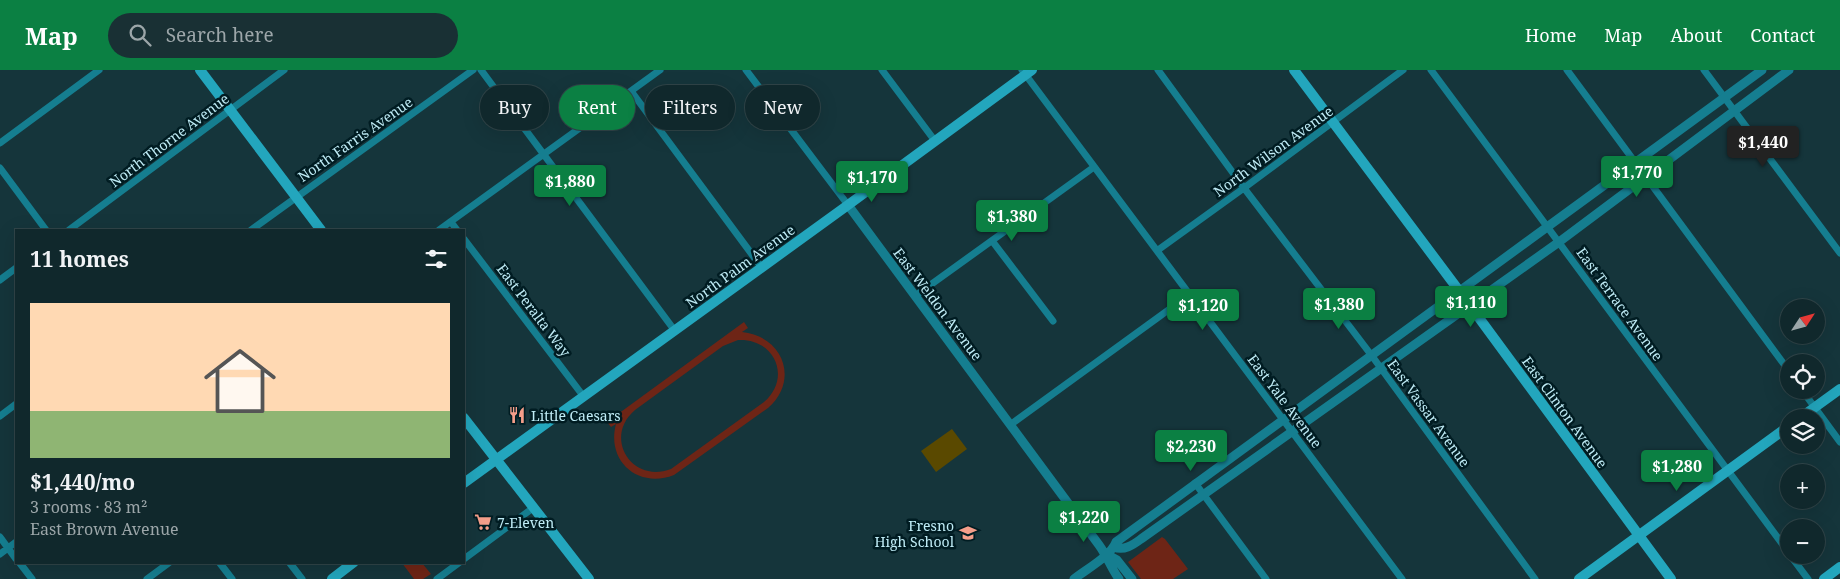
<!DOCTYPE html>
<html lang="en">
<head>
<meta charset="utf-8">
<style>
  :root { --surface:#10282c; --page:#193034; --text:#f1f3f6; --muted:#9ca6a9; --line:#304448; --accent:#0b8043 }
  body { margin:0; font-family:"Noto Serif",serif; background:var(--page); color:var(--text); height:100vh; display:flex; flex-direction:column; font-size:19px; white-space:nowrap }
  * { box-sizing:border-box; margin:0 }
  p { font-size:16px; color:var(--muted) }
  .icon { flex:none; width:28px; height:28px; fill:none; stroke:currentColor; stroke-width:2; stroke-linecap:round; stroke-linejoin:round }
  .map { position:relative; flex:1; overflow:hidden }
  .panel { position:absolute; left:15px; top:159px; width:450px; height:335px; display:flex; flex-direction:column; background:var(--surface); border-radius:0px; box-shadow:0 5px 20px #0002,0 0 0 1px var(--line) }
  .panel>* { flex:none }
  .banner { position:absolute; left:480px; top:15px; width:475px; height:45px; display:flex; gap:10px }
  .needle { width:32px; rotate:54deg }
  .fabs { position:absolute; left:1780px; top:229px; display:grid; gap:10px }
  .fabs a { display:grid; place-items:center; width:45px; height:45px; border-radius:50%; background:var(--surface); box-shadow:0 5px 20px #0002,0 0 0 1px var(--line); font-size:25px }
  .price { position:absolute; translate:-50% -42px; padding:0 11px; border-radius:5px; background:var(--accent); color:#fff; font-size:16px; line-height:32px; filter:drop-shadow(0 1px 2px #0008) }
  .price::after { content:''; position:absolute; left:50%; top:30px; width:15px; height:11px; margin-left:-8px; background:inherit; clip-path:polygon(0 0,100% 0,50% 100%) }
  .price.selected { background:#222; color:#fff }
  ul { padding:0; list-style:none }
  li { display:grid; align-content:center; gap:10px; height:265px; padding:0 15px }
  li span { display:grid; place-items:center; height:155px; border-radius:0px; color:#555 }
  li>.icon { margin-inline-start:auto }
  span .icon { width:90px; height:90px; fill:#fffc; stroke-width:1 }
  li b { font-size:21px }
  h2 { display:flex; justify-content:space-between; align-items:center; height:60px; padding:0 15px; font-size:21px }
  .chip { padding:0 18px; border-radius:22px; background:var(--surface); box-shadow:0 5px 20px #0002,0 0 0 1px var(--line); font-size:18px; line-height:45px }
  .chip.selected { background:var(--accent); color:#fff }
  header { display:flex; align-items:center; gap:30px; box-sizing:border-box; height:70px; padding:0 25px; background:var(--accent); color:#fff }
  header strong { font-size:24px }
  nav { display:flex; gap:28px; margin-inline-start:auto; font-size:18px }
  .search { width:350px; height:45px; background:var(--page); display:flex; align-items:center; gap:12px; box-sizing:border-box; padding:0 18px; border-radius:28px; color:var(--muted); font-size:19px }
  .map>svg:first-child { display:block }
</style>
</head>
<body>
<header>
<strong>Map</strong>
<div class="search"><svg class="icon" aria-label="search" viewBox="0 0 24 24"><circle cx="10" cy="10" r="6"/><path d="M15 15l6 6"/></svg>Search here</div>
<nav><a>Home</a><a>Map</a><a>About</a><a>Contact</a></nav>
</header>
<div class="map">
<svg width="1840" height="509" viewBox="0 0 1840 509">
  <rect width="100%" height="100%" fill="#15353b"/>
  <path fill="#6e2516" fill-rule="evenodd" d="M744,252L748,258L742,262C783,266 800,310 768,338L674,405C638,419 606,391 616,354L611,357L607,352ZM738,270C775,268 792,308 764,332L671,399C631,414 603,367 635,340L723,276Z
    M1162,467L1165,469L1188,499L1173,509H1141L1128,492Z
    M402,493H422L431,504L423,509H414Z"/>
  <path fill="#5a4900" d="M952,359L967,379L936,402L921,381Z"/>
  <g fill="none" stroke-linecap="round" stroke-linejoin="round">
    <path stroke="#157e90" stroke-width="7" d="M481,0L675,261
      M746,0L848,135
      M882,0L935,71
      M1022,0L1402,509
      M1158,0L1244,118L1372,286L1535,509
      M1431,0L1789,483
      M1567,0L1789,301
      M1704,0L1840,183
      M631,21L762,198
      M0,73L99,0
      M0,98L46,160
      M451,152L457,160
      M69,160L284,0
      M251,160L473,0
      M439,160L660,0
      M464,169L584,327
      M993,172L1053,251
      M1158,180L1244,118L1403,0
      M0,210L16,198
      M915,226L1094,97
      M1802,320L1840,372
      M0,346L16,334
      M1010,355L1189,225
      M1195,413L1266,509
      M0,467L16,489
      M0,484L16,472
      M1790,485L1808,509
      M464,489L533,438
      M19,492L32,509
      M219,492L232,509
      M289,492L302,509
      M147,509L170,492
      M437,509L460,492"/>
    <path stroke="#157e90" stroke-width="9" d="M848,135L1099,475C1107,486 1111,498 1119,509
      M1114,477C1124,481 1133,475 1141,469L1559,172L1789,0
      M1106,484L1117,490L1132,509
      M1074,509C1085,500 1111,486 1116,472L1762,0"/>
    <path stroke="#23a6bd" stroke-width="10" d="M200,0L321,160
      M1294,0L1460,222L1671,509
      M464,348L589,509
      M1800,348L1840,319
      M464,413L848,135L1032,0
      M332,509L354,492
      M1579,509L1789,356
      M1824,509L1840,497"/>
  </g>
  <defs>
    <g id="restaurant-bare" transform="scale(1.35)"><path d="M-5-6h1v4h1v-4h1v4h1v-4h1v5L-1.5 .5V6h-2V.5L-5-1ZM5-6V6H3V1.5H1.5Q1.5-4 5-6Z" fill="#f49e8a" stroke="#001c22" stroke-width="2.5" paint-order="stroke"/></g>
    <g id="supermarket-bare" transform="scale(1.35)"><path d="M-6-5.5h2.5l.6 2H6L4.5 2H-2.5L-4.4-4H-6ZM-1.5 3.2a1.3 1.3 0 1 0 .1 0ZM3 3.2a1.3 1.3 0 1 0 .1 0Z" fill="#f49e8a" stroke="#001c22" stroke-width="2.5" paint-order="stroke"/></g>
    <g id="school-bare" transform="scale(1.35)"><path d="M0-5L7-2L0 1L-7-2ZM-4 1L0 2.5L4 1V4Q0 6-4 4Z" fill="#f49e8a" stroke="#001c22" stroke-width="2.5" paint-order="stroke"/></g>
  </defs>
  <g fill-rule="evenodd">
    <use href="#restaurant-bare" x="517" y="345"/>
    <use href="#supermarket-bare" x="483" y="452"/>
    <use href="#school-bare" x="968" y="463"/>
  </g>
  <g text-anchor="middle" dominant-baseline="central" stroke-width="5" stroke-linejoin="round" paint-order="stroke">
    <g font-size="14" fill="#bfecf6" stroke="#001c22">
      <text transform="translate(355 69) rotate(-35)">North Farris Avenue</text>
      <text transform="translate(169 70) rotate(-37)">North Thorne Avenue</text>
      <text transform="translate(1273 81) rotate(-36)">North Wilson Avenue</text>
      <text transform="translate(740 196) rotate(-36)">North Palm Avenue</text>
      <text transform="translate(938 234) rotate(53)">East Weldon Avenue</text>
      <text transform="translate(1620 234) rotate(54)">East Terrace Avenue</text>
      <text transform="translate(534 240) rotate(53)">East Peralta Way</text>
      <text transform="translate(1285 331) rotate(53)">East Yale Avenue</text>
      <text transform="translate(1565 342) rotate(54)">East Clinton Avenue</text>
      <text transform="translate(1429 343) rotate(54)">East Vassar Avenue</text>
    </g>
    <g font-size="14" fill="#bfecf6" stroke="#001c22" text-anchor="start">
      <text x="531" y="345">Little Caesars</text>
      <text x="497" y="452">7-Eleven</text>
      <text x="954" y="455" text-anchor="end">Fresno<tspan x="954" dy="16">High School</tspan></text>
    </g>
  </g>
</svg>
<div class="fabs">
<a><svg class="needle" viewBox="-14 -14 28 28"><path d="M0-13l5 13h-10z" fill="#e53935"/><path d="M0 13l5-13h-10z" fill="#9ca6a9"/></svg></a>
<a><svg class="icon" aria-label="locate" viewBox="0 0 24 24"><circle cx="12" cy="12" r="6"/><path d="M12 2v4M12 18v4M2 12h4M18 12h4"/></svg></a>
<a><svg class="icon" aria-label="layers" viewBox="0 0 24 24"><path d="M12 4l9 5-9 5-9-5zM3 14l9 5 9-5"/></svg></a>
<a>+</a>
<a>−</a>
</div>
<b class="price selected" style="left:1763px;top:98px">$1,440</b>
<b class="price" style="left:1637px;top:128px">$1,770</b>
<b class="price" style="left:872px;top:133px">$1,170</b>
<b class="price" style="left:570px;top:137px">$1,880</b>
<b class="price" style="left:1012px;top:172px">$1,380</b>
<b class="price" style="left:1471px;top:258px">$1,110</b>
<b class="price" style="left:1339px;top:260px">$1,380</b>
<b class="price" style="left:1203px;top:261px">$1,120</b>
<b class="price" style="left:1191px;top:402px">$2,230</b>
<b class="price" style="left:1677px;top:422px">$1,280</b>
<b class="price" style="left:1084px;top:473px">$1,220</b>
<div class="banner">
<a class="chip">Buy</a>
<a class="chip selected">Rent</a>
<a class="chip">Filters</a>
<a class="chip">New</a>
</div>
<section class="panel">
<h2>11 homes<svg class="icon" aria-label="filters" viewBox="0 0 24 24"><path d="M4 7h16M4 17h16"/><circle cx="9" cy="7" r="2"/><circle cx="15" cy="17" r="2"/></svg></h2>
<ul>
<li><span style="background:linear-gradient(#ffd9b3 70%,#8fb573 0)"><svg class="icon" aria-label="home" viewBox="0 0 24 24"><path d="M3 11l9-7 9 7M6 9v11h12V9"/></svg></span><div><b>$1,440/mo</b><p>3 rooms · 83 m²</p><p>East Brown Avenue</p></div></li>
</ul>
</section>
</div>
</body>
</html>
